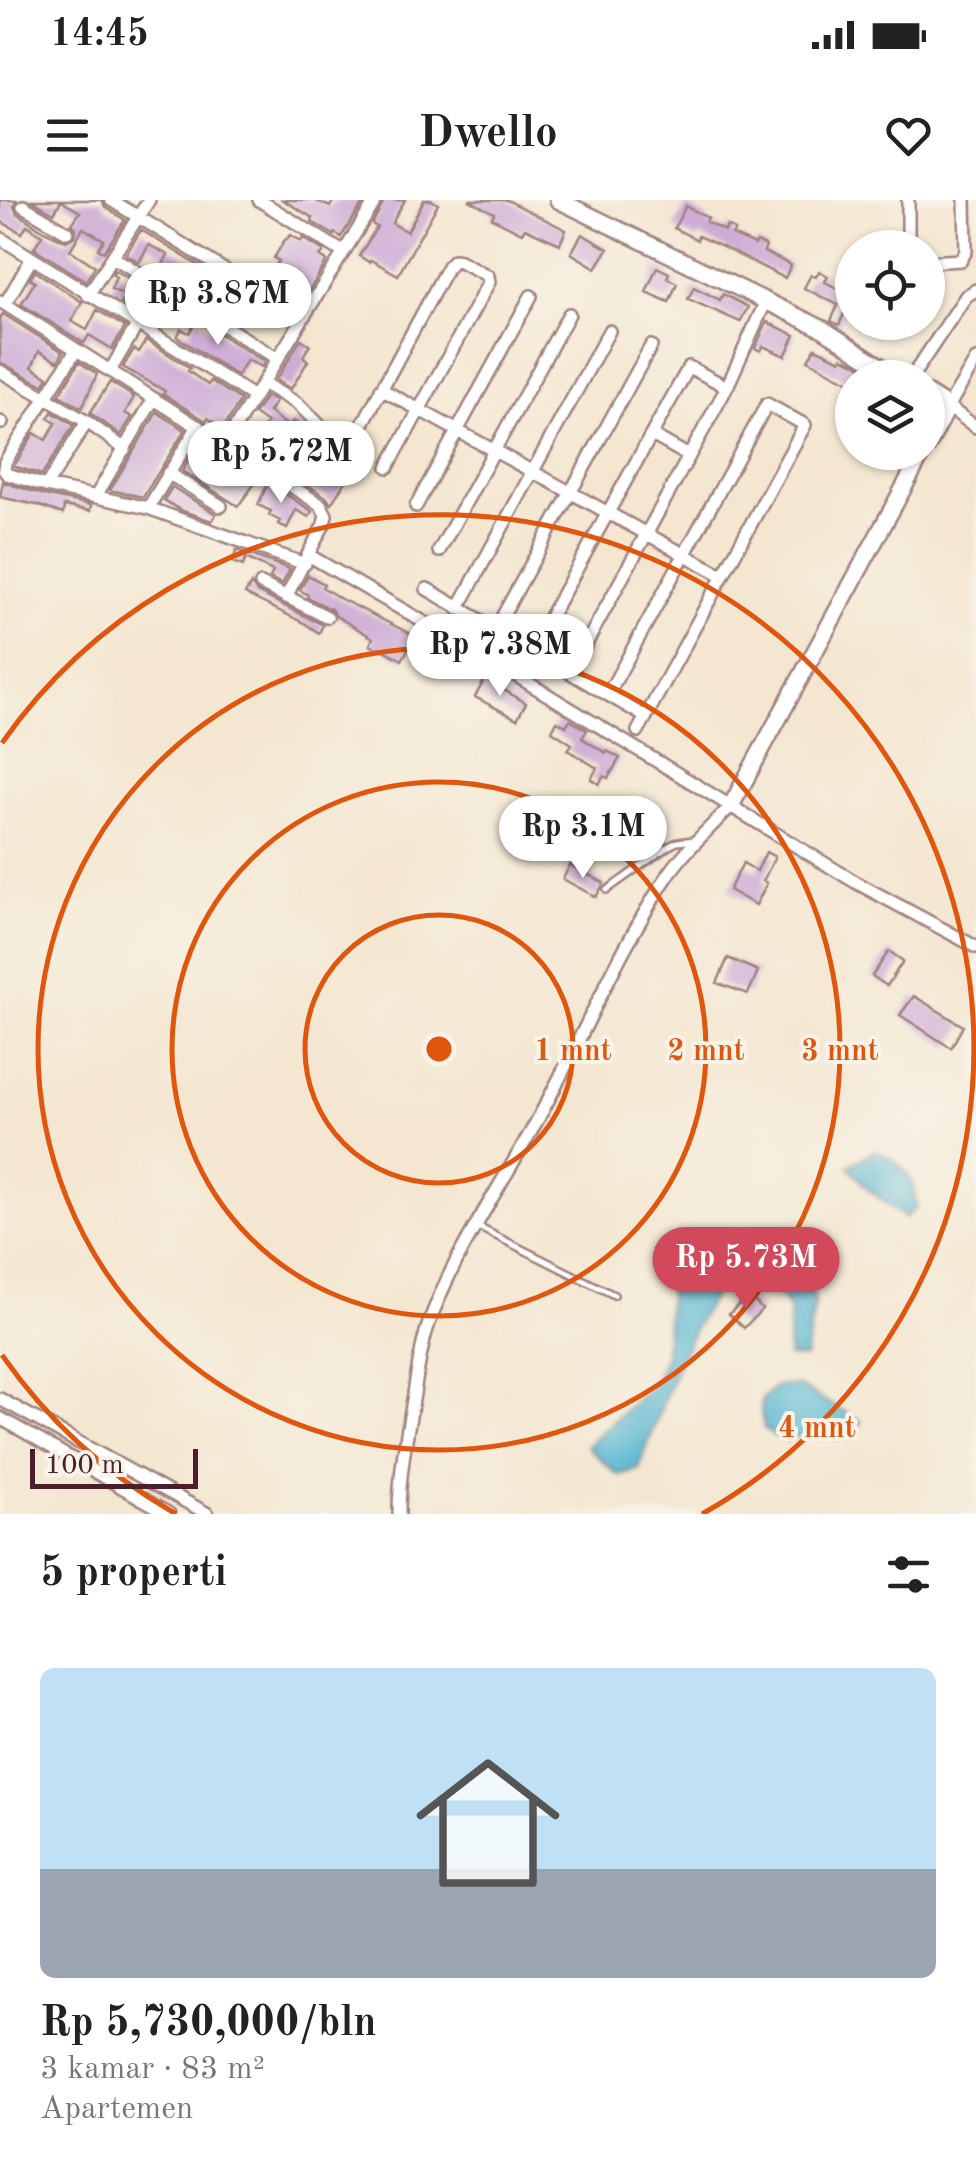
<!DOCTYPE html>
<html lang="id">
<head>
<meta charset="utf-8">
<style>
  :root { --surface:#fff; --page:#f2f2f2; --text:#222; --muted:#767676; --accent:#d1495b }
  body { margin:0; font-family:"Old Standard TT",serif; background:var(--page); color:var(--text); height:100vh; display:flex; flex-direction:column; font-size:38px; white-space:nowrap }
  * { box-sizing:border-box; margin:0 }
  p { font-size:32px; color:var(--muted) }
  .icon { flex:none; width:55px; height:55px; fill:none; stroke:currentColor; stroke-width:2; stroke-linecap:round; stroke-linejoin:round }
  .map { position:relative; height:1314px; overflow:hidden }
  .panel { display:flex; flex-direction:column; background:var(--surface); flex:1 }
  .panel>* { flex:none }
  .controls { position:absolute; left:835px; top:30px; display:grid; gap:20px }
  .controls a { display:grid; place-items:center; width:110px; height:110px; border-radius:50%; background:var(--surface); box-shadow:0 2px 8px #0004; font-size:50px }
  .scale { position:absolute; left:30px; bottom:25px; width:168px; box-sizing:border-box; padding-left:10px; border:5px solid #4a1f2b; border-top:0; font-size:28px; line-height:35px; white-space:nowrap; color:#4a1f2b; -webkit-text-stroke:8px #f7f3e8; paint-order:stroke }
  .price { position:absolute; translate:-50% -85px; padding:0 22px; border-radius:35px; background:#fff; color:#222; font-size:32px; line-height:65px; filter:drop-shadow(0 2px 5px #0008) }
  .price::after { content:''; position:absolute; left:50%; top:60px; width:30px; height:22px; margin-left:-15px; background:inherit; clip-path:polygon(0 0,100% 0,50% 100%) }
  .price.selected { background:var(--accent); color:#fff }
  ul { padding:0; list-style:none }
  li { display:grid; align-content:center; gap:20px; height:530px; padding:0 40px }
  li span { display:grid; place-items:center; height:310px; border-radius:15px; color:#555 }
  li>.icon { margin-inline-start:auto }
  span .icon { width:180px; height:180px; fill:#fffc; stroke-width:1 }
  li b { font-size:42px }
  h2 { display:flex; justify-content:space-between; align-items:center; height:120px; padding:0 40px; font-size:42px }
  .status { display:flex; justify-content:space-between; align-items:center; height:70px; padding:0 50px; background:var(--surface); direction:ltr }
  .status svg { height:28px; fill:currentColor }
  header { display:flex; justify-content:space-between; align-items:center; height:130px; padding:0 40px; background:var(--surface); font-size:45px; font-weight:700 }
  .map>svg:first-child { display:block }
</style>
</head>
<body>
<div class="status"><b>14:45</b><svg viewBox="0 0 49 12"><path d="M0 12V9h3v3zM5 12V6h3v6zM10 12V3h3v9zM15 12V0h3v12zM26 1h20v11H26zM47 4h2v5h-2z"/></svg></div>
<header><svg class="icon" aria-label="menu" viewBox="0 0 24 24"><path d="M4 6h16M4 12h16M4 18h16"/></svg>Dwello<svg class="icon" aria-label="heart" viewBox="0 0 24 24"><path d="M12 20l-8-8c-3-5 5-10 8-4 3-6 11-1 8 4z"/></svg></header>
<div class="map">
<svg width="976" height="1314" viewBox="0 0 976 1314">
  <rect width="100%" height="100%" fill="#f7f3e8"/>
  <filter id="ink" filterUnits="userSpaceOnUse"><feTurbulence type="fractalNoise" baseFrequency=".01" numOctaves="2"/><feDisplacementMap in="SourceGraphic" scale="20" xChannelSelector="R" yChannelSelector="G"/><feConvolveMatrix kernelMatrix="1 2 1 2 8 2 1 2 1" color-interpolation-filters="sRGB"/></filter>
  <filter id="wash" filterUnits="userSpaceOnUse"><feTurbulence type="fractalNoise" baseFrequency=".0048" numOctaves="4" result="noise"/><feDisplacementMap in="SourceGraphic" scale="40" xChannelSelector="R" yChannelSelector="G"/><feGaussianBlur stdDeviation="2.25" result="paint"/><feColorMatrix in="noise" values="0 0 0 0 0 0 0 0 0 0 0 0 0 0 0 0 0 1.4 0 .05"/><feComposite in="paint" operator="in"/></filter>
  <g filter="url(#wash)">
    <rect width="100%" height="100%" fill="#f4e6d0"/>
    <path fill="#51b4d0" stroke="#4e6a7e" stroke-width="2.5" d="M876,950C905,965 914,975 916,1008L905,1018L868,989L849,966Z
      M792,1034L815,1101L805,1158L788,1157L790,1111L772,1084L732,1070C686,1126 664,1201 639,1269L618,1275L587,1246L655,1182L665,1156L670,1064L680,1053L709,1048L751,1037Z
      M776,1186H798L861,1221L854,1238L801,1236L785,1240L774,1236L764,1228L761,1212L762,1199Z"/>
    <g id="blocks">
      <path fill="#cdabd5" d="M0,0H16L14,7L17,13L44,31L66,41L75,36L76,28L72,24L80,12L61,1L54,13L31,0H102L105,7L125,20L104,52L98,49L104,40L83,28L70,50L95,66L86,81L34,48L42,35L27,25L22,33L0,21Z
        M283,0H314L330,7L334,0H360L364,2L341,37L335,33L334,35L312,22L313,18Z
        M385,0H405L392,23L407,32L424,0H431L438,4L398,75L371,60L369,62L359,56L377,27L372,24Z
        M469,0H507L566,30L560,44L525,28L522,33L492,18L494,13Z
        M686,6L708,18L706,22L725,31L727,26L735,30L732,35L755,45L757,42L766,46L764,52L791,65L785,78L716,44L698,36L697,40L674,28Z
        M141,30L214,75L212,79L202,73L191,94L158,74L168,55L149,45L139,62L126,54Z
        M582,34L608,49L596,68L571,53Z
        M291,35L301,41L303,38L324,51L320,57L327,61L300,106L277,91L279,88L267,80L279,61L274,58L284,41Z
        M657,67L669,73L667,78L677,83L669,102L646,92Z
        M115,70L147,89L134,111L121,102L125,95L111,89L116,77L112,74Z
        M35,71L82,102L71,121L87,130L97,110L125,127L112,149L89,135L84,143L21,104L35,82L30,79Z
        M819,71L828,76L825,82L852,96V111L846,109L839,125L831,121L838,105L804,88L811,75L816,77Z
        M694,87L720,100L723,94L748,107L740,122L688,99Z
        M3,114L63,152L58,161L39,151L32,167L48,177L43,185L0,162V118Z
        M197,120L265,162L262,167L247,160L237,176L177,137L181,129L189,133Z
        M767,122L795,135L785,156L763,146L761,151L755,148Z
        M301,139L310,145L303,156L308,161L291,189L276,180Z
        M146,140L190,168L188,171L208,185L211,181L241,200L223,229L208,218L206,221L163,194L165,191L123,167L134,149L139,152Z
        M815,148L841,160L842,157L856,163L877,178H852V183L834,174L808,160Z
        M79,162L97,174L82,208L59,195Z
        M110,182L134,197L125,213L132,217L121,235L90,213Z
        M266,196L276,201L269,212L289,227L293,221L322,240L340,258L354,263L341,280L345,282L331,304L326,297L288,273L295,260L281,251L271,262L242,244L249,233L258,238L267,223L254,214Z
        M52,212L74,225L42,275L14,266L34,233L46,240L56,223L48,218Z
        M157,212L185,230L143,297L110,290Z
        M199,242L219,253L207,277L217,283L230,263L259,278L238,306L182,271Z
        M3,282L44,295L91,305L90,311L64,306L63,314L37,305L0,297Z
        M268,283L312,311L309,317L296,310L287,328L278,324L280,321L269,315L271,311L258,305Z
        M172,287L216,314L212,321L180,310L164,300Z
        M237,350L290,369L282,384L270,378L273,371L246,358L243,366L232,362Z
        M308,375L324,384L322,387L341,399L415,436L402,460L379,447L378,449L370,445L373,438L336,416L331,409L307,397L308,395L300,390Z
        M251,384L257,392L323,425L319,433L304,423L245,394Z
        M485,479L526,503L517,519L475,497Z
        M570,520L587,530L582,538L606,553L607,551L620,558L608,578L604,576L599,584L591,579L597,568L568,550L572,544L552,531L557,521L566,526Z
        M766,652L775,657L763,681L767,683L756,705L729,690L743,663L757,671Z
        M570,665L604,683L596,697L563,679Z
        M889,751L903,761L887,786L872,776Z
        M728,758L758,771L748,794L717,783Z
        M914,796L963,826L951,848L900,815Z
        M748,1095L762,1109L744,1128L729,1114Z"/>
    </g>
  </g>
  <g filter="url(#ink)">
    <use href="#blocks" fill-opacity="0" stroke="#9f827e" stroke-width="2.5"/>
    <g fill="none" stroke-linecap="round" stroke-linejoin="round">
      <g stroke="#9f827e" stroke-width="10">
        <path id="lane" d="M607,690L669,646L677,642L695,640
          M476,1026L614,1095"/>
      </g>
      <g stroke="#9f827e" stroke-width="16">
        <path id="street" d="M111,0L302,118
          M259,0L343,52
          M23,6L67,32
          M0,38L254,197
          M908,48V0
          M113,57L278,159
          M928,62L961,60L966,51L965,0
          M88,95L149,0
          M0,101L321,305L326,315L324,324L286,397
          M5,104L32,58
          M76,150L5,262L4,270L7,274L46,286L148,308L305,364
          M976,160L948,207L976,227
          M0,171L87,222L125,249
          M110,171L160,86
          M911,178L966,96L976,90
          M263,183L298,204L346,251
          M381,189L722,375
          M0,222L2,223
          M360,229L448,66L454,60L460,61L488,76L489,82L388,267
          M652,235L689,256
          M225,244L376,0
          M168,273L221,306
          M46,286L87,222
          M96,296L153,200
          M416,306L531,96
          M148,308L198,226
          M439,351L569,114
          M310,356L520,478L857,683L976,747
          M261,384L327,417
          M427,389L646,517
          M458,409L609,131
          M495,430L651,146
          M531,451L689,167L727,187
          M570,473L727,187L766,101
          M608,494L767,204L805,225L638,531
          M0,1199L208,1314
          M0,1218L169,1314
          M399,1314C399,1276 406,1238 413,1200C417,1175 420,1150 428,1126C454,1051 502,986 539,917C582,839 616,755 665,680C682,653 708,630 731,606"/>
      </g>
      <g stroke="#9f827e" stroke-width="20">
        <path id="secondary" d="M558,0L823,129L899,178
          M928,194L948,207L928,245
          M731,606L923,252"/>
      </g>
      <use href="#lane" stroke="#fff" stroke-width="5"/>
      <use href="#street" stroke="#fff" stroke-width="11"/>
      <use href="#secondary" stroke="#fff" stroke-width="15"/>
    </g>
  </g>
  <g fill="none" stroke="#e0560e" stroke-width="5">
    <circle cx="439" cy="849" r="134"/>
    <circle cx="439" cy="849" r="267"/>
    <circle cx="439" cy="849" r="401"/>
    <path d="M176 1314A534 534 0 0 1 2 1155M2 543A534 534 0 1 1 702 1314"/>
  </g>
  <circle cx="439" cy="849" r="15" fill="#e0560e" stroke="#f7f3e8" stroke-width="5"/>
  <g font-size="30" text-anchor="middle" font-weight="bold" fill="#e0560e" stroke="#f7f3e8" stroke-width="8" stroke-linejoin="round" paint-order="stroke">
    <text x="573" y="860">1 mnt</text>
    <text x="706" y="860">2 mnt</text>
    <text x="840" y="860">3 mnt</text>
    <text x="817" y="1237">4 mnt</text>
  </g>
</svg>
<div class="controls">
<a><svg class="icon" aria-label="locate" viewBox="0 0 24 24"><circle cx="12" cy="12" r="6"/><path d="M12 2v4M12 18v4M2 12h4M18 12h4"/></svg></a>
<a><svg class="icon" aria-label="layers" viewBox="0 0 24 24"><path d="M12 4l9 5-9 5-9-5zM3 14l9 5 9-5"/></svg></a>
</div>
<div class="scale">100 m</div>
<b class="price" style="left:218px;top:148px">Rp 3.87M</b>
<b class="price" style="left:281px;top:306px">Rp 5.72M</b>
<b class="price" style="left:500px;top:499px">Rp 7.38M</b>
<b class="price" style="left:583px;top:681px">Rp 3.1M</b>
<b class="price selected" style="left:746px;top:1112px">Rp 5.73M</b>
</div>
<section class="panel">
<h2>5 properti<svg class="icon" aria-label="filters" viewBox="0 0 24 24"><path d="M4 7h16M4 17h16"/><circle cx="9" cy="7" r="2"/><circle cx="15" cy="17" r="2"/></svg></h2>
<ul>
<li><span style="background:linear-gradient(#bfe0f5 65%,#9aa5b1 0)"><svg class="icon" aria-label="home" viewBox="0 0 24 24"><path d="M3 11l9-7 9 7M6 9v11h12V9"/></svg></span><div><b>Rp 5,730,000/bln</b><p>3 kamar · 83 m²</p><p>Apartemen</p></div></li>
</ul>
</section>
</body>
</html>
